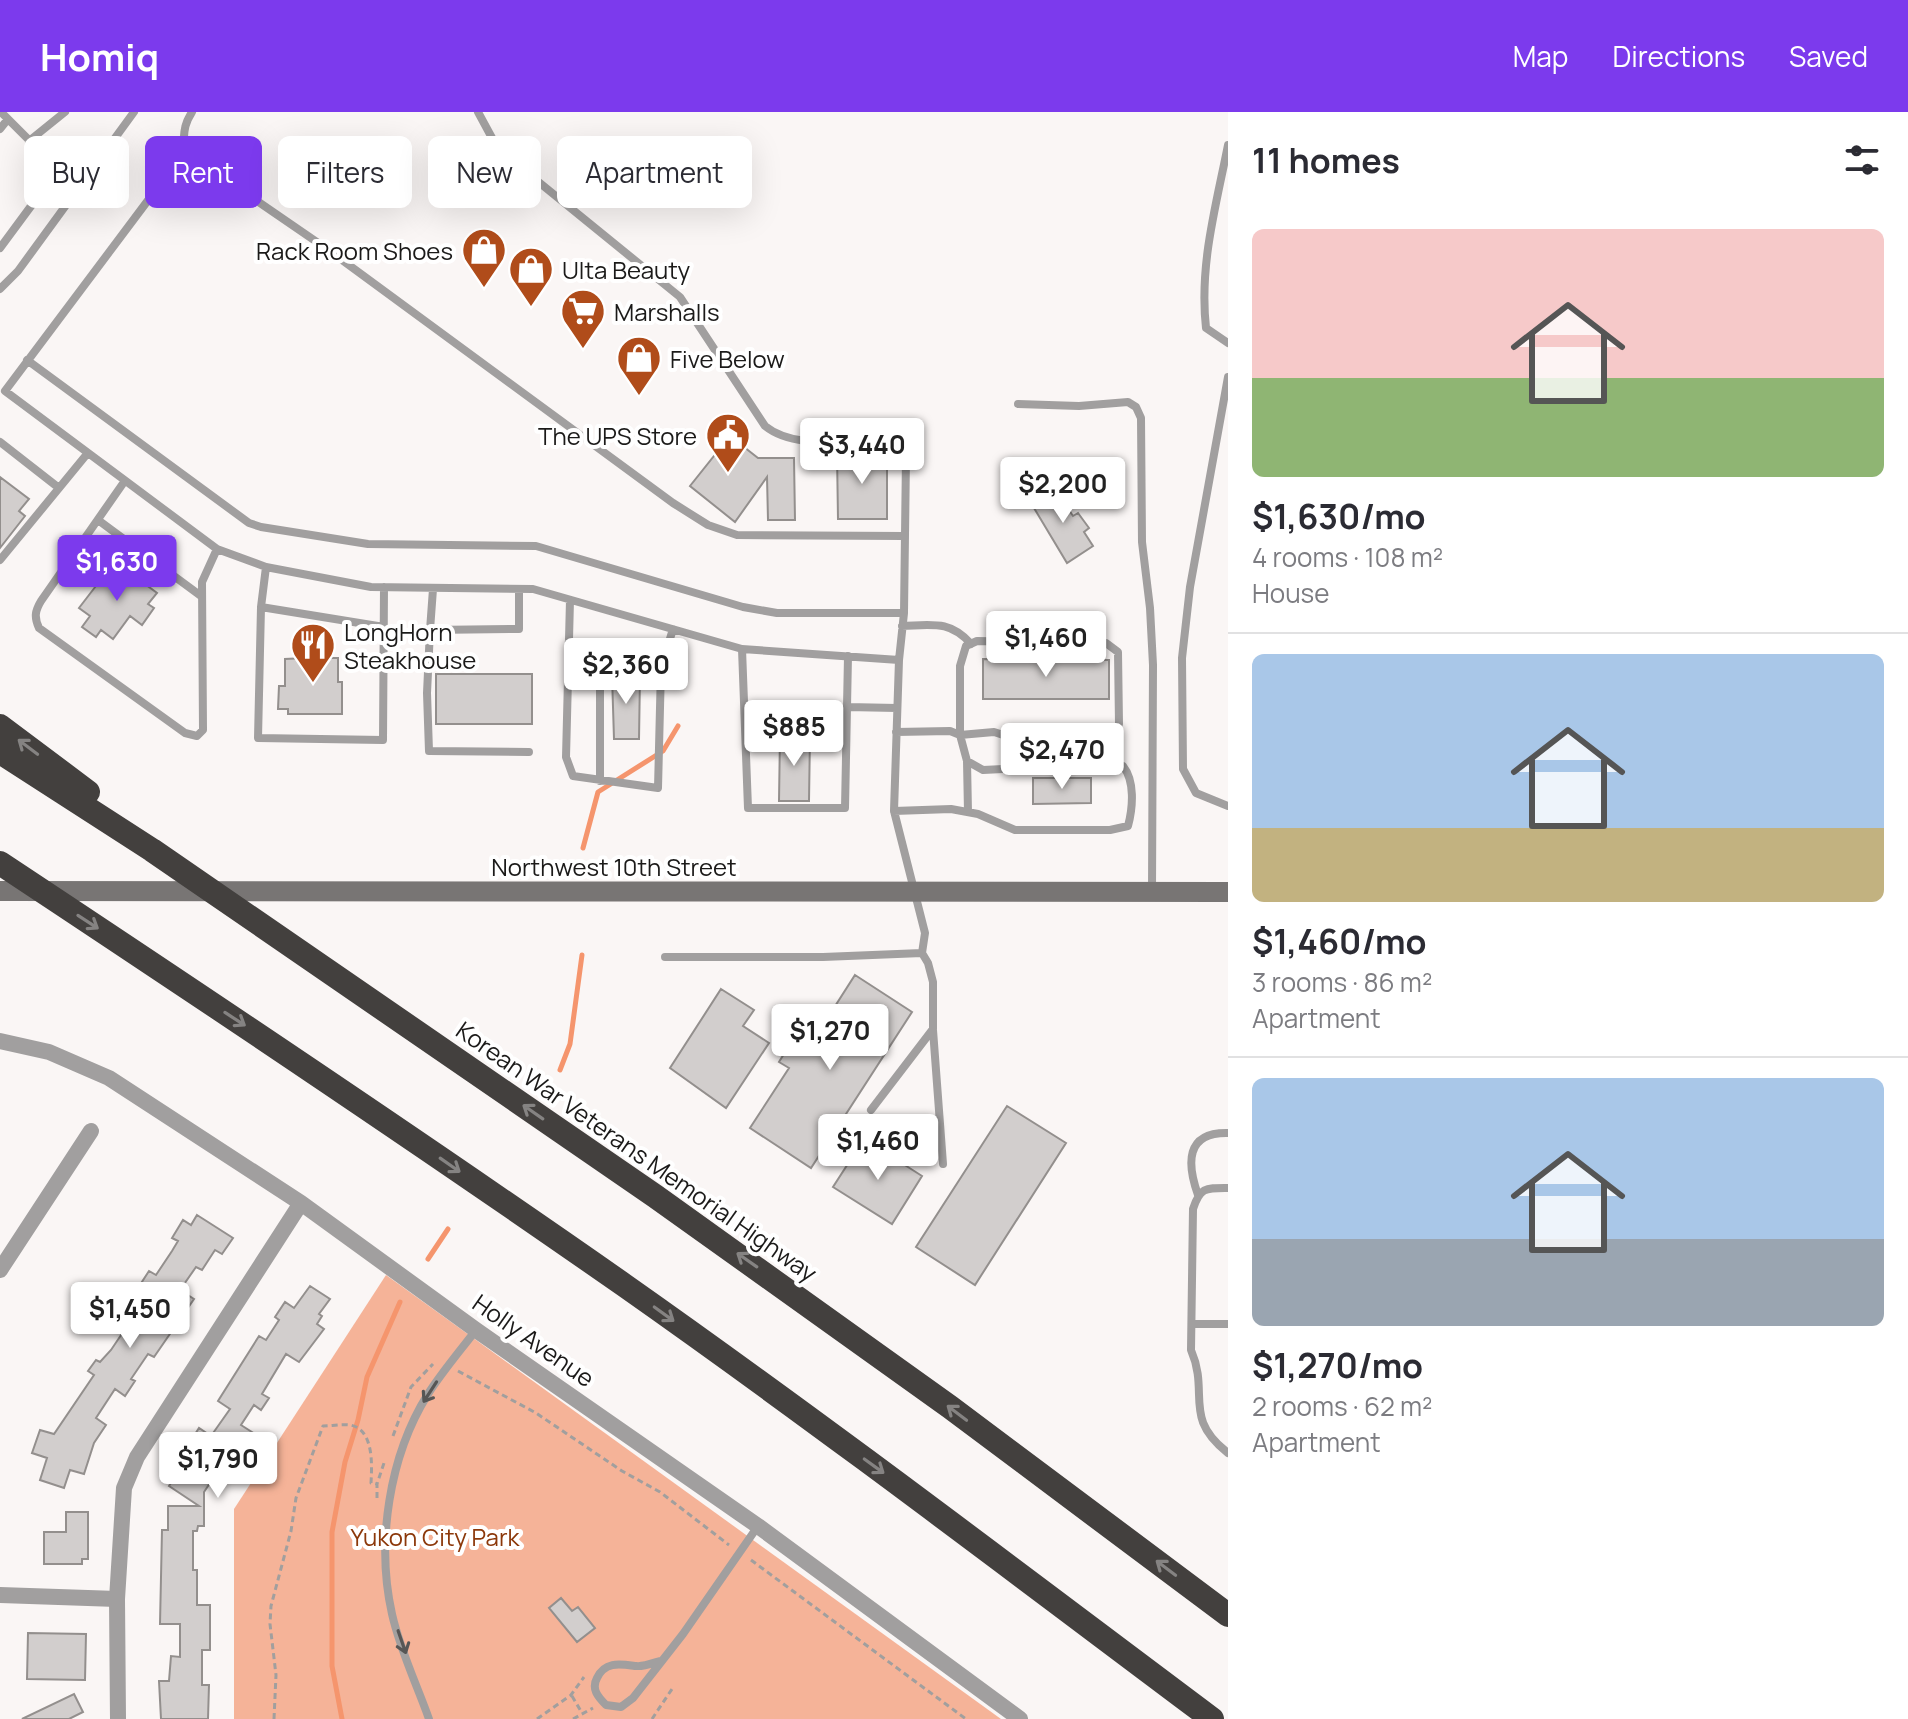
<!DOCTYPE html>
<html lang="en">
<head>
<meta charset="utf-8">
<style>
  :root { --surface:#fff; --page:#f2f2f3; --text:#2b2b33; --muted:#7c7c81; --line:#e1e1e2; --accent:#7c3aed }
  body { margin:0; font-family:Manrope,sans-serif; background:var(--page); color:var(--text); height:100vh; display:flex; flex-direction:column; font-size:30px; white-space:nowrap }
  * { box-sizing:border-box; margin:0 }
  p { font-size:26px; color:var(--muted) }
  .icon { flex:none; width:44px; height:44px; fill:none; stroke:currentColor; stroke-width:2; stroke-linecap:round; stroke-linejoin:round }
  .map { position:relative; flex:1; overflow:hidden }
  .drawer { display:flex; flex-direction:column; background:var(--surface); width:680px }
  .drawer>* { flex:none }
  .top-card { position:absolute; left:24px; top:24px; width:760px; height:72px; display:flex; gap:16px }
  .price { position:absolute; translate:-50% -68px; padding:0 18px; border-radius:8px; background:#fff; color:#222; font-size:26px; line-height:52px; filter:drop-shadow(0 2px 4px #0008) }
  .price::after { content:''; position:absolute; left:50%; top:48px; width:24px; height:18px; margin-left:-12px; background:inherit; clip-path:polygon(0 0,100% 0,50% 100%) }
  .price.on { background:var(--accent); color:#fff }
  ul { padding:0; list-style:none }
  li { display:grid; align-content:center; gap:16px; height:424px; padding:0 24px }
  li+li { border-top:2px solid var(--line) }
  li span { display:grid; place-items:center; height:248px; border-radius:12px; color:#555 }
  li>.icon { margin-inline-start:auto }
  span .icon { width:144px; height:144px; fill:#fffc; stroke-width:1 }
  li b { font-size:34px }
  h2 { display:flex; justify-content:space-between; align-items:center; height:96px; padding:0 24px; font-size:34px }
  .pill { padding:0 28px; border-radius:12px; background:var(--surface); box-shadow:0 8px 32px #0002; font-size:28px; line-height:72px }
  .pill.on { background:var(--accent); color:#fff }
  header { display:flex; align-items:center; gap:48px; box-sizing:border-box; height:112px; padding:0 40px; background:var(--accent); color:#fff }
  header strong { font-size:38px }
  nav { display:flex; gap:44px; margin-inline-start:auto; font-size:28px }
  main { display:flex; flex:1; min-height:0 }
  .map>svg:first-child { display:block }
</style>
</head>
<body>
<header>
<strong>Homiq</strong>
<nav><a>Map</a><a>Directions</a><a>Saved</a></nav>
</header>
<main>
<div class="map">
<svg width="1228" height="1607" viewBox="0 0 1228 1607">
  <rect width="100%" height="100%" fill="#faf6f5"/>
  <path fill="#f5b398" d="M386,1163L1001,1607H234V1397Z"/>
  <g fill="none" stroke-linecap="round" stroke-linejoin="round">
    <path stroke="#f5956d" stroke-width="5" d="M583,736L598,680L663,639L678,614
      M560,958L570,932L582,843
      M428,1147L448,1117
      M342,1607L332,1554V1420L345,1350L358,1308L367,1265L400,1190"/>
  </g>
  <path fill="#d2cecd" stroke="#938f8d" stroke-width="2" d="M730,324L758,346H794L795,408H768L767,365L735,410L690,374Z
    M837,342H887V407H838Z
    M0,365L29,387L19,399L25,404L0,436Z
    M1054,376L1073,404L1078,401L1089,416L1084,420L1093,434L1067,451L1031,391Z
    M122,455L157,481L148,492L154,496L142,513L130,504L113,527L101,518L96,525L82,515L90,504L79,496L99,470L102,472L113,457L118,460Z
    M306,546H338V570H342V602H288V597H278L279,574H285V547Z
    M983,547L1109,548V587H983Z
    M436,562H532V612H436Z
    M612,563H640L639,627H614Z
    M780,623H810L809,689H779Z
    M1033,666H1091V691L1033,692Z
    M855,863L912,900L811,1056L750,1016L789,956L779,950L792,929L807,938Z
    M721,877L754,898L743,914L769,931L726,996L670,956Z
    M1007,994L1066,1031L975,1173L916,1135Z
    M864,1027L922,1064L892,1112L833,1075Z
    M197,1103L233,1126L222,1142L215,1138L202,1158L196,1155L180,1178L194,1187L154,1245L148,1242L131,1267L135,1269L125,1284L115,1277L96,1306L106,1313L94,1331L84,1362L70,1358L64,1376L40,1368L47,1346L32,1341L40,1318L54,1322L94,1263L88,1259L96,1248L100,1250L111,1238L148,1183L138,1176L149,1159L156,1163L172,1139L178,1129L172,1126L183,1108L191,1113Z
    M310,1174L330,1187L319,1202L322,1204L317,1212L324,1217L299,1250L286,1242L262,1282L269,1286L261,1298L254,1293L241,1313L255,1322L249,1332L256,1336L248,1348L240,1343L230,1358L222,1353L204,1380V1414H198L197,1419H193V1458H197V1493H210V1538H202V1573H209L208,1607H161L159,1569H169L171,1544L180,1545V1512H160L162,1418H168V1394H199L169,1374L182,1355L176,1352L199,1316L211,1324L230,1297L218,1289L259,1224L266,1228L279,1208L275,1205L285,1190L294,1196Z
    M66,1400H88V1447H82V1452H44V1420H66Z
    M561,1486L572,1499L578,1495L595,1516L577,1530L549,1496Z
    M28,1521L86,1522L85,1568L27,1567Z
    M74,1582L83,1600L69,1607H22Z"/>
  <g fill="none" stroke-linecap="round" stroke-linejoin="round">
    <path stroke="#a19f9e" stroke-width="3" stroke-dasharray="6 4" stroke-linecap="butt" d="M458,1259L536,1301L622,1359L660,1380L729,1433
      M393,1324L411,1275L433,1252
      M377,1386V1372L384,1351
      M751,1448L966,1607
      M572,1584L582,1601
      M274,1607L276,1563L270,1512L271,1494L291,1419L296,1386L323,1314C332,1314 342,1312 350,1313C374,1317 372,1353 371,1371L377,1372
      M537,1607L571,1583L584,1565
      M573,1607L593,1596
      M652,1607L672,1577"/>
    <path stroke="#a19f9f" stroke-width="8" d="M1,0L52,51L55,58L48,71
      M192,0C179,20 188,28 179,47L5,279L217,437L266,455L371,475L533,477L742,537L899,548
      M478,0L498,37L680,185L765,314C797,340 856,326 896,331L904,337L906,345L904,501L899,548L894,699L925,821L922,841L823,845H665
      M0,17L8,7
      M29,29L65,0
      M1228,33C1216,94 1199,153 1206,216L1228,231
      M183,38L327,137L673,391L708,413L737,423L904,424
      M0,136L37,86
      M0,177L18,159L134,0
      M27,248L249,411L261,415L368,432L536,434L743,495L777,501H904
      M1228,265L1190,475L1182,546L1183,657L1196,681L1228,694
      M1018,292L1079,294L1128,290L1136,295L1141,306L1142,430L1150,496L1153,553L1152,779
      M0,330L59,376
      M124,370L41,489C35,499 34,505 39,516L185,621L197,624L203,618L202,470L217,437
      M98,408L201,484
      M0,448L87,342
      M266,455L261,495L258,626L383,628L384,475
      M433,477L430,518L519,517V477
      M570,488L566,645L573,664L658,676L661,556L673,517
      M261,495L384,515
      M902,514C932,513 950,508 971,532
      M430,518L427,581L429,639L529,640
      M569,529L600,551V669
      M977,529L1106,531L1118,540L1119,612L1114,618L1070,623L1056,621L1022,629L994,620L960,623V554L966,534Z
      M742,537L748,696H845L847,595
      M848,544L847,595L897,596
      M967,649L968,700
      M894,699L951,697L978,702L1015,718H1110L1128,714C1133,695 1135,669 1123,654L1108,652L983,658L967,649L960,623L950,619L896,620
      M933,918L943,1052
      M871,998L933,917V870L928,851L922,841
      M1228,1076C1206,1076 1200,1075 1193,1097L1191,1238C1210,1282 1182,1305 1228,1341
      M1198,1083C1187,1052 1185,1020 1228,1021
      M1192,1212H1228
      M660,1549C653,1551 643,1555 636,1554C620,1552 605,1549 597,1566C591,1577 598,1585 606,1593L621,1595L633,1586L683,1522L758,1414
      M429,1607C417,1573 400,1538 392,1502C376,1431 389,1344 428,1282C442,1260 460,1239 476,1218"/>
    <path stroke="#a19f9f" stroke-width="16" d="M0,929L49,940L109,966L301,1091L476,1218L758,1414L1020,1607
      M0,1158L91,1019
      M0,1483L117,1487
      M118,1607L117,1487L124,1376L137,1345L301,1091"/>
    <path stroke="#787574" stroke-width="20" d="M0,779L1228,780"/>
    <path stroke="#43403e" stroke-width="24" d="M0,614L88,680
      M0,640L152,738L655,1084L950,1295L1228,1503
      M0,751C210,890 418,1029 624,1173C823,1313 1017,1461 1212,1607"/>
  </g>
  <defs><path id="oneway-shaft" d="M-6 0H5M1.5-3L5.5 0L1.5 3" fill="none" stroke-width="1.6" stroke-linecap="round" stroke-linejoin="round" transform="scale(2)"/></defs>
  <g stroke="#858382">
    <use href="#oneway-shaft" transform="translate(28 635) rotate(-143)"/>
    <use href="#oneway-shaft" transform="translate(88 810) rotate(33)"/>
    <use href="#oneway-shaft" transform="translate(235 907) rotate(33)"/>
    <use href="#oneway-shaft" transform="translate(533 1000) rotate(-145)"/>
    <use href="#oneway-shaft" transform="translate(450 1053) rotate(35)"/>
    <use href="#oneway-shaft" transform="translate(747 1148) rotate(-145)"/>
    <use href="#oneway-shaft" transform="translate(664 1202) rotate(36)"/>
    <use href="#oneway-shaft" transform="translate(957 1301) rotate(-143)"/>
    <use href="#oneway-shaft" transform="translate(874 1354) rotate(36)"/>
    <use href="#oneway-shaft" transform="translate(1166 1456) rotate(-143)"/>
  </g>
  <g stroke="#575655">
    <use href="#oneway-shaft" transform="translate(430 1280) rotate(123)"/>
    <use href="#oneway-shaft" transform="translate(402 1530) rotate(71)"/>
  </g>
  <defs>
    <g id="shop-pin" transform="scale(2.3)"><path d="M0 17L-7.5 6A9.5 9.5 0 1 1 7.5 6Z" fill="#b04c1a" stroke="#fff"/><path d="M-5-2.5h2.3a2.7 3.5 0 0 1 5.4 0H5L5.5 6h-11ZM-1.5-2.5h3a1.5 2.3 0 0 0-3 0Z" fill="#fff"/></g>
    <g id="supermarket-pin" transform="scale(2.3)"><path d="M0 17L-7.5 6A9.5 9.5 0 1 1 7.5 6Z" fill="#b04c1a" stroke="#fff"/><path d="M-6-5.5h2.5l.6 2H6L4.5 2H-2.5L-4.4-4H-6ZM-1.5 3.2a1.3 1.3 0 1 0 .1 0ZM3 3.2a1.3 1.3 0 1 0 .1 0Z" fill="#fff"/></g>
    <g id="civic-pin" transform="scale(2.3)"><path d="M0 17L-7.5 6A9.5 9.5 0 1 1 7.5 6Z" fill="#b04c1a" stroke="#fff"/><path d="M-.6-6.5H3V-4.5H.6V-3L4-1V1h2V6H-6V1h2V-1L-.6-3ZM-1.2 2.5V6h2.4V2.5Z" fill="#fff"/></g>
    <g id="restaurant-pin" transform="scale(2.3)"><path d="M0 17L-7.5 6A9.5 9.5 0 1 1 7.5 6Z" fill="#b04c1a" stroke="#fff"/><path d="M-5-6h1v4h1v-4h1v4h1v-4h1v5L-1.5 .5V6h-2V.5L-5-1ZM5-6V6H3V1.5H1.5Q1.5-4 5-6Z" fill="#fff"/></g>
  </defs>
  <g fill-rule="evenodd">
    <use href="#shop-pin" x="484" y="138"/>
    <use href="#shop-pin" x="531" y="157"/>
    <use href="#supermarket-pin" x="583" y="199"/>
    <use href="#shop-pin" x="639" y="246"/>
    <use href="#civic-pin" x="728" y="323"/>
    <use href="#restaurant-pin" x="313" y="533"/>
  </g>
  <g text-anchor="middle" dominant-baseline="central" stroke-width="8" stroke-linejoin="round" paint-order="stroke">
    <g font-size="24" fill="#1b1a19" stroke="#fff" text-anchor="start">
      <text x="453" y="138" text-anchor="end">Rack Room Shoes</text>
      <text x="562" y="157">Ulta Beauty</text>
      <text x="614" y="199">Marshalls</text>
      <text x="670" y="246">Five Below</text>
      <text x="697" y="323" text-anchor="end">The UPS Store</text>
      <text x="344" y="519">LongHorn<tspan x="344" dy="28">Steakhouse</tspan></text>
    </g>
    <g font-size="24" fill="#1b1a19" stroke="#fff">
      <text x="614" y="754">Northwest 10th Street</text>
      <text transform="translate(637 1039) rotate(35)">Korean War Veterans Memorial Highway</text>
      <text transform="translate(534 1228) rotate(35)">Holly Avenue</text>
    </g>
    <g font-size="24" fill="#8c380a" stroke="#fff">
      <text x="435" y="1424">Yukon City Park</text>
    </g>
  </g>
</svg>
<b class="price" style="left:862px;top:374px">$3,440</b>
<b class="price" style="left:1063px;top:413px">$2,200</b>
<b class="price on" style="left:117px;top:491px">$1,630</b>
<b class="price" style="left:1046px;top:567px">$1,460</b>
<b class="price" style="left:626px;top:594px">$2,360</b>
<b class="price" style="left:794px;top:656px">$885</b>
<b class="price" style="left:1062px;top:679px">$2,470</b>
<b class="price" style="left:830px;top:960px">$1,270</b>
<b class="price" style="left:878px;top:1070px">$1,460</b>
<b class="price" style="left:130px;top:1238px">$1,450</b>
<b class="price" style="left:218px;top:1388px">$1,790</b>
<div class="top-card">
<a class="pill">Buy</a>
<a class="pill on">Rent</a>
<a class="pill">Filters</a>
<a class="pill">New</a>
<a class="pill">Apartment</a>
</div>
</div>
<section class="drawer">
<h2>11 homes<svg class="icon" aria-label="filters" viewBox="0 0 24 24"><path d="M4 7h16M4 17h16"/><circle cx="9" cy="7" r="2"/><circle cx="15" cy="17" r="2"/></svg></h2>
<ul>
<li><span style="background:linear-gradient(#f6c9c9 60%,#8fb573 0)"><svg class="icon" aria-label="home" viewBox="0 0 24 24"><path d="M3 11l9-7 9 7M6 9v11h12V9"/></svg></span><div><b>$1,630/mo</b><p>4 rooms · 108 m²</p><p>House</p></div></li>
<li><span style="background:linear-gradient(#a9c7e8 70%,#c2b280 0)"><svg class="icon" aria-label="home" viewBox="0 0 24 24"><path d="M3 11l9-7 9 7M6 9v11h12V9"/></svg></span><div><b>$1,460/mo</b><p>3 rooms · 86 m²</p><p>Apartment</p></div></li>
<li><span style="background:linear-gradient(#a9c7e8 65%,#9aa5b1 0)"><svg class="icon" aria-label="home" viewBox="0 0 24 24"><path d="M3 11l9-7 9 7M6 9v11h12V9"/></svg></span><div><b>$1,270/mo</b><p>2 rooms · 62 m²</p><p>Apartment</p></div></li>
</ul>
</section>
</main>
</body>
</html>
